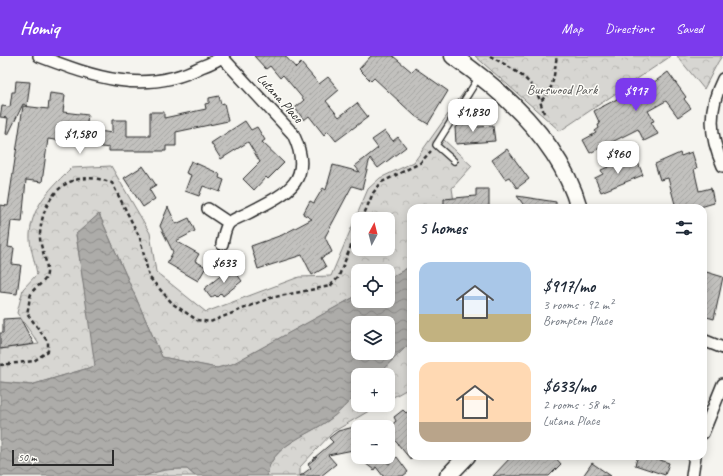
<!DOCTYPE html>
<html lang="en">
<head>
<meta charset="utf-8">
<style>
  :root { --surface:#fff; --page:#f6f6f7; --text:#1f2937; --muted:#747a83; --accent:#7c3aed }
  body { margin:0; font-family:Caveat,sans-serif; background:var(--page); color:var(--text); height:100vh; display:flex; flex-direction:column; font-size:15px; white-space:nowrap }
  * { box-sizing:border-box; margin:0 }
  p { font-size:13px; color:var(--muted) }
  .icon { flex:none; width:22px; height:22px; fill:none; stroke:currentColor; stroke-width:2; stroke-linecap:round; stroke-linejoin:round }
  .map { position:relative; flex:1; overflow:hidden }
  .panel { position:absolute; left:407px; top:148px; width:300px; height:256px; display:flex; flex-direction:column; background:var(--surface); border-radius:12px; box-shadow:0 2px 10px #0003 }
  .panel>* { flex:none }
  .needle { width:26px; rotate:7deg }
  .controls { position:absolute; left:351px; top:156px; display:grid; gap:8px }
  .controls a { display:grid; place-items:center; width:44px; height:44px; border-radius:8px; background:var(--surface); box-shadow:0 2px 10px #0003; font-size:20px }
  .scale { position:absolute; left:12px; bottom:10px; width:102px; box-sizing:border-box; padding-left:4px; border:2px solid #2b2b2b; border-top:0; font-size:11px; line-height:14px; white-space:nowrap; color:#2b2b2b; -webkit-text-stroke:3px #fdfcf7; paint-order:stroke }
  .price { position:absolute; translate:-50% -34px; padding:0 9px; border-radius:8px; background:#fff; color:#222; font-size:13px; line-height:26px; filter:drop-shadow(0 1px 2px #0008) }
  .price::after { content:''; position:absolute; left:50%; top:24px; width:12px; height:9px; margin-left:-6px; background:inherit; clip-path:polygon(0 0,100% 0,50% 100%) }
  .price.active { background:var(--accent); color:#fff }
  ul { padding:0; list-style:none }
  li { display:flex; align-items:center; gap:12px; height:100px; padding:0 12px }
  li span { display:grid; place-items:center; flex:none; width:112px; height:80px; border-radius:12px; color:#555 }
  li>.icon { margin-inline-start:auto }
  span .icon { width:48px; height:48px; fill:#fffc; stroke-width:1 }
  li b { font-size:17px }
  h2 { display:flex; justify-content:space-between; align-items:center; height:48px; padding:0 12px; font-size:17px }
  header { display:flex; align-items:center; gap:24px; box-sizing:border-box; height:56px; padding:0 20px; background:var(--accent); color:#fff }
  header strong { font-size:19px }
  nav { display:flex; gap:22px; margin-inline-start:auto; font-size:14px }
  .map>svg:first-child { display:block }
</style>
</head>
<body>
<header>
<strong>Homiq</strong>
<nav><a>Map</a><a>Directions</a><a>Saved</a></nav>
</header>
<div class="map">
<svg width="723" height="420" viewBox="0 0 723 420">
  <defs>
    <pattern id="park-crowns" width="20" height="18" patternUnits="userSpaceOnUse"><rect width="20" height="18" fill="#d7d6d2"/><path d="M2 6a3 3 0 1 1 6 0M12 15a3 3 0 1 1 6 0" fill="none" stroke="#b9b8b4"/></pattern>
    <pattern id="water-waves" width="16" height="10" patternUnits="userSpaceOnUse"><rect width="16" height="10" fill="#adaca9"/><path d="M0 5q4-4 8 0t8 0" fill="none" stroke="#8d8c8a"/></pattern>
    <pattern id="building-hatch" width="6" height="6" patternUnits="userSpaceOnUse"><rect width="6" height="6" fill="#c2c1be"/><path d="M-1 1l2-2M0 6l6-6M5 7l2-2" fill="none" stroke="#a7a6a3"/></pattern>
  </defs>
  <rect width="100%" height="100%" fill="#f5f4ef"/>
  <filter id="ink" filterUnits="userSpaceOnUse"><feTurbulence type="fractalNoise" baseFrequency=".025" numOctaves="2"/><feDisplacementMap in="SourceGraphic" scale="8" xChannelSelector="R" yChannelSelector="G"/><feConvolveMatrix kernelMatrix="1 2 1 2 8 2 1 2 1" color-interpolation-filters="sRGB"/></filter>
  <g filter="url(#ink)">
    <path fill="url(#park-crowns)" stroke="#81807e" fill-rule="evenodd" d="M475,0H671L560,75Z
      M677,0H722L718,6L704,33Z
      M466,33L472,39L443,83L472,110L452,132L455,152H411V210L388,223V215H358V239L233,308L217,312L162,301L99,158L76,179L96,310L31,329L0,326V293L39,288L17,257L23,233L37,218C35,205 29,190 30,178C32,149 52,131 71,112L111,110L150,177L156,216L206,256L299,221L331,220L368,133L380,122L414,106ZM358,163H388V193H358Z
      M411,286V331L388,344V319H377Z
      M358,337V349H379L333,376L300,411V420H267C270,390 307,380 329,364C339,357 348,346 358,337Z
      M164,413H187L195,420H144Z"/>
    <path fill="url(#water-waves)" stroke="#797877" fill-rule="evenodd" d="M99,158L162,301L217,312L232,308L358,239V245H388V223L411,210V286L377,319H358V337C348,346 339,357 329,364C307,380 270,390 267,420H195L187,413C169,413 161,414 144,420H0V326L31,329L95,310L76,178ZM358,267H388V297H358Z"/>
    <path fill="url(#building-hatch)" stroke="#2b2b2b" d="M254,0H285L296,12L301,7L319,28L328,21L339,34L326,45L339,61L357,47L368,61L336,85L328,75L324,79L309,60L304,64L295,52L304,44L283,19L280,22L270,10L266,13Z
      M371,0H393L412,16L415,12L448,35L428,68L415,60L374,22L371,25L359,13Z
      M668,16L686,41L684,43L691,52L678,61L666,45L648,55L654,65L651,66L658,78L644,85L638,73L590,97L583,84L596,77L595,75L599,72L598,69L600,68L594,55L621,41L620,39L636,31L639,37Z
      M16,25L30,26L27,50L23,48L8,79L6,78L8,62L0,61L2,50L10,51L12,36H15Z
      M50,37L65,39L63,56L88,59L86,73L112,77V64H127V80H150V56H164V62L206,53L205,48L209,47V42L219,40L221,48L224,47L228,65L176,76V90H166V95H109V92L48,83L42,126L26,124L22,166L11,165L8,191L14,192L12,208L21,209L17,238L0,236V149L8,150L23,50L48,53Z
      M464,62L470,63L478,71L493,70L495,85L456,88L455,71H457Z
      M245,65L251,74L257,71L265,84L262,86L284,107L268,123L266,121L254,134L243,123L260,106L248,86L221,103L211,87Z
      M385,75L393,85L398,81L406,91L378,112L370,102L362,133L352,130L325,181L332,196L321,202L326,211L312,219L302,199L258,213L251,190L282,179L312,163L303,158L310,145L314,147L323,132L326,134L333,109L360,116L355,110L378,92L372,84Z
      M507,93L529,123L517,132L509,121L505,123L492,104Z
      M692,96L697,112L694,113L699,135L711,132L714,147L697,152H676L668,122L660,124L655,108L680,97L681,100Z
      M637,104L643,119L601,136L595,122L603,118L601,114L620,106L622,110Z
      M191,105L220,118L219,122L224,124L220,136L203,130L199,140L185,135L191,119L186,117Z
      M143,110L156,129L149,133L155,143L143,151L124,122Z
      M476,133H489V152H444V143L476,140Z
      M517,140L556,146V152H526Z
      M168,151L176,168L189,162L195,175L176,185L199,198L195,205L206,211L198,225L167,207L173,196L160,170Z
      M229,213H233L242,225L223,240L221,237L217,241L215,239L211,242L204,233Z
      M703,215L723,221L714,263L703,260Z
      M20,262L34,288L0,293V277H3V263Z
      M411,353V404L388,376V372L396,365L394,361L403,354L406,357Z
      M358,370V393L328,399L336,408L321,420H300L311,412L308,408L317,401L314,402L333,386L329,382L338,375Z
      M512,400H554L561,408L549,420H493Z
      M638,400H649L669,407L665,419L635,409Z
      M357,401H384L382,403L389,408L397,401L408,416L403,420H383L376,411L374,414Z
      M592,407L611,420H583Z"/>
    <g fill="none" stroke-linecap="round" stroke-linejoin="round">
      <g stroke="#2b2b2b" stroke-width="8">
        <path id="lane" d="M454,105L436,89L479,21"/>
      </g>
      <g stroke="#2b2b2b" stroke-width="14">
        <path id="street" d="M39,0C94,21 145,40 201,11C209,8 217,5 223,0
          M222,1L293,78C316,126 285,138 248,157C243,160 233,163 229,167C224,173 224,181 222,188
          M723,23C708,53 709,79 723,110
          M208,153L229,167
          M703,284L723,292
          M703,377L723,328
          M692,420L695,400"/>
      </g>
      <g stroke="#2b2b2b" stroke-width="19">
        <path id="secondary" d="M453,0C506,37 561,88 579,152
          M448,420L467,400"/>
      </g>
      <path stroke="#2b2b2b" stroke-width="2.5" stroke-dasharray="4 3" stroke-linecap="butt" d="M490,0C509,11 533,22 540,45
        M544,57L540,45C555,36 554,14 557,0
        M362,163L373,137L382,126L420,107L431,95
        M0,309L34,305L48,295V286L27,257C29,251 29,241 32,236C37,229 46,227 47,217C48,204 39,191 40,178C43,136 71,111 112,127L140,182L149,221L173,248L197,264L210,266L270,242L330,230L338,222L358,173"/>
      <use href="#lane" stroke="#fdfcf7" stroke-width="5.5"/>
      <use href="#street" stroke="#fdfcf7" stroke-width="11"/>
      <use href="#secondary" stroke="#fdfcf7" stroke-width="16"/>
    </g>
  </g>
  <g text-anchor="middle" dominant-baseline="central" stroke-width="3" stroke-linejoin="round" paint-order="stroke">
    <g font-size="14" fill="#565655" stroke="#fdfcf7">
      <text x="562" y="33">Burswood Park</text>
    </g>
    <g font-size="14" fill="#2b2b2b" stroke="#fdfcf7">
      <text transform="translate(280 42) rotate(48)">Lutana Place</text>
    </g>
  </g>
</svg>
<div class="controls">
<a><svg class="needle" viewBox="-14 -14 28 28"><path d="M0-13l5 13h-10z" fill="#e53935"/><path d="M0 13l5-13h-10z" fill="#747a83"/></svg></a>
<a><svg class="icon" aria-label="locate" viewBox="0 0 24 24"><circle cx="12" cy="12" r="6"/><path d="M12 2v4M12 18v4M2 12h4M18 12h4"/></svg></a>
<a><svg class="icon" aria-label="layers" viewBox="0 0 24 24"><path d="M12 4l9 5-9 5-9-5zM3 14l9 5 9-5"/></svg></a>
<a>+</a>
<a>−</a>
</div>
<div class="scale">50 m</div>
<b class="price active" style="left:636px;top:56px">$917</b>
<b class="price" style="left:473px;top:77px">$1,830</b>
<b class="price" style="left:80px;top:99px">$1,580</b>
<b class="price" style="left:618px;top:119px">$960</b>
<b class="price" style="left:224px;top:228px">$633</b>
<section class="panel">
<h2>5 homes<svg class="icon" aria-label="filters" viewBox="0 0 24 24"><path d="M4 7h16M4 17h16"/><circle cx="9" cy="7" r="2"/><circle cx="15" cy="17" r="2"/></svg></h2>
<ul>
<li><span style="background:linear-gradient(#a9c7e8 65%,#c2b280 0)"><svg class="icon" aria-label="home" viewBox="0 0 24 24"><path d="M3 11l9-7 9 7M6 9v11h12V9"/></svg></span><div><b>$917/mo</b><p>3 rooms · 92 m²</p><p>Brompton Place</p></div></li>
<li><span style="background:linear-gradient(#ffd9b3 75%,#b9a48a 0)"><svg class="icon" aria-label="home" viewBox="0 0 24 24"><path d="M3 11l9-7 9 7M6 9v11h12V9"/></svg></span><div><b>$633/mo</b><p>2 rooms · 58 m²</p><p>Lutana Place</p></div></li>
</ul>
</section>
</div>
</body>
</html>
